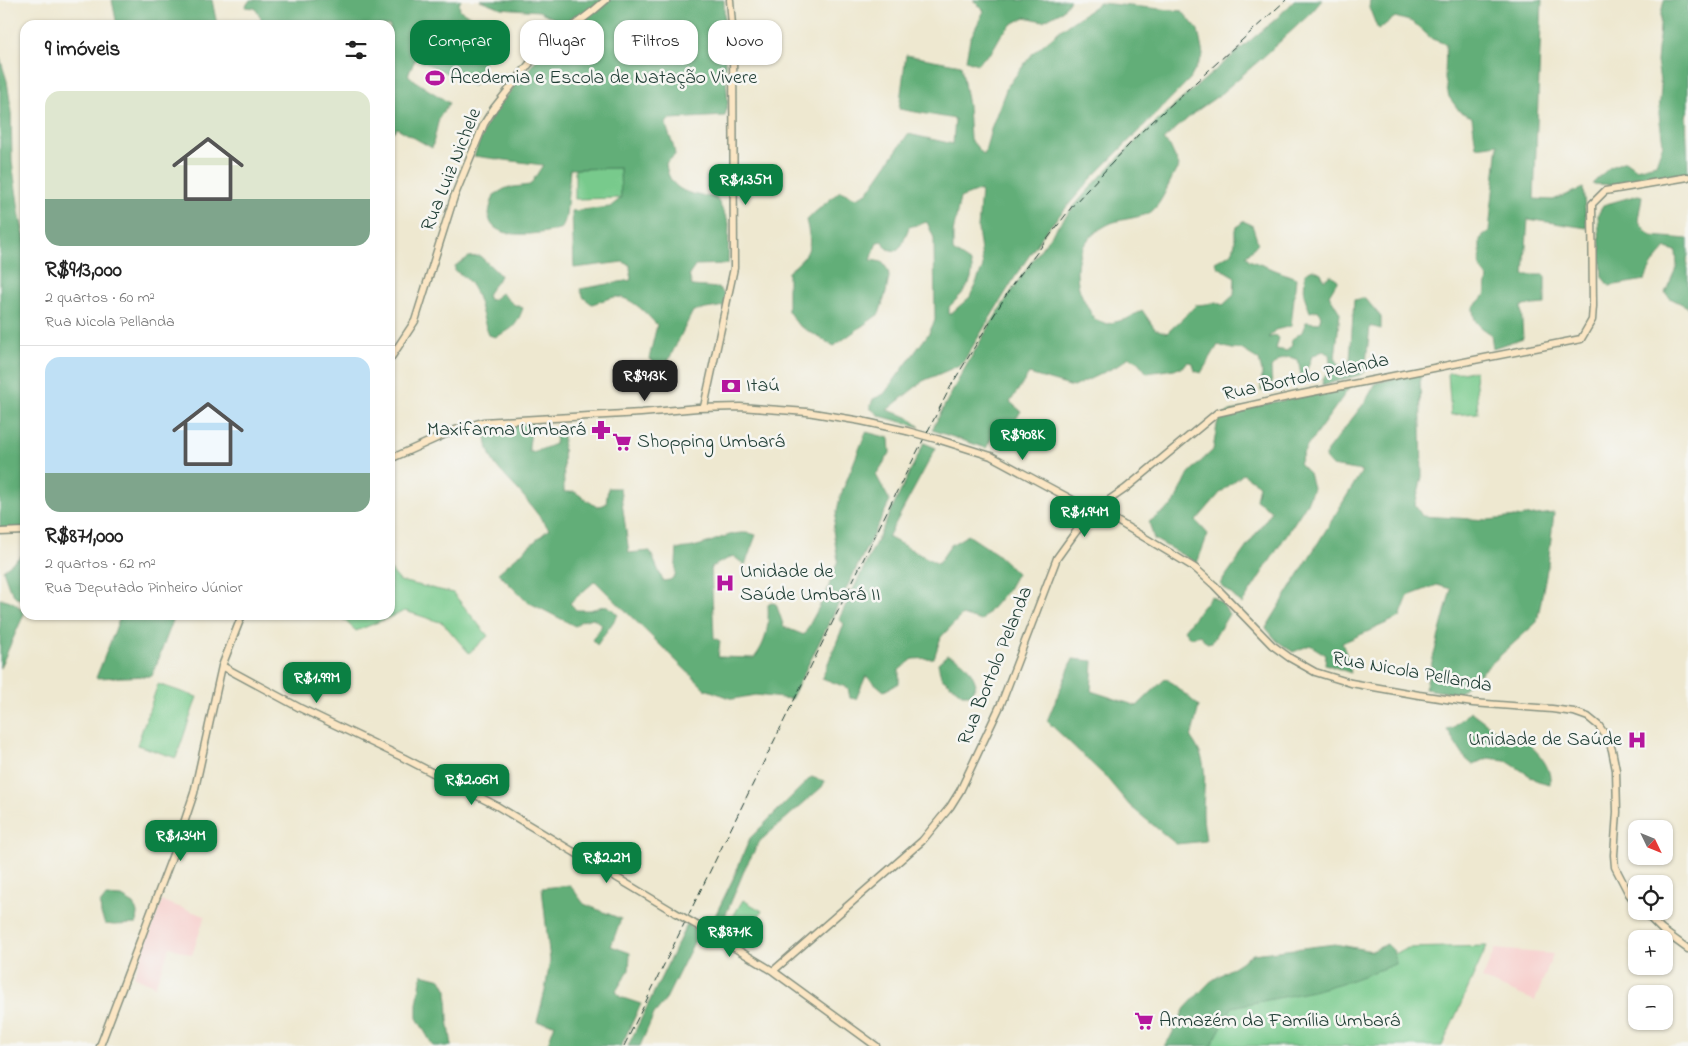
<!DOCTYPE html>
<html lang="pt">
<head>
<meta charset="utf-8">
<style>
  :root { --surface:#fff; --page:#f2f2f2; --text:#222; --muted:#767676; --line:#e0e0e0; --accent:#0b8043 }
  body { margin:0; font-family:"Indie Flower",sans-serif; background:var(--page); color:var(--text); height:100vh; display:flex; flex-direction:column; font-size:19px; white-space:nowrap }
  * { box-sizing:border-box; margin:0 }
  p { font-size:16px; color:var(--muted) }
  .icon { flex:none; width:28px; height:28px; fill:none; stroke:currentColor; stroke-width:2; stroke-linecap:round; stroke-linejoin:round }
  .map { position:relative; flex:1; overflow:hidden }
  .sheet { position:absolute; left:20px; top:20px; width:375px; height:600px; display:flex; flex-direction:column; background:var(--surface); border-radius:15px; box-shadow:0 1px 4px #0004 }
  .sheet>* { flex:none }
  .banner { position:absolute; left:410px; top:20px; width:475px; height:45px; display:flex; gap:10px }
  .needle { width:32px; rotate:133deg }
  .tools { position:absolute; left:1628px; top:820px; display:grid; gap:10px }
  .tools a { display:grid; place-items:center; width:45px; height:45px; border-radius:10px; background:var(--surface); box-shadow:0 1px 4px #0004; font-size:25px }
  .price { position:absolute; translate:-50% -42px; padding:0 11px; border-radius:10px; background:var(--accent); color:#fff; font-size:16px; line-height:32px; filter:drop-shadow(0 1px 2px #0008) }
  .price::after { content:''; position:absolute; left:50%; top:30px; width:15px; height:11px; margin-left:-8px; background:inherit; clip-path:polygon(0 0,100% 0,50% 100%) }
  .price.active { background:#222; color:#fff }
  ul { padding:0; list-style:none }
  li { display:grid; align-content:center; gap:10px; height:265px; padding:0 25px }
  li+li { border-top:1px solid var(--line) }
  li span { display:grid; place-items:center; height:155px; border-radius:15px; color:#555 }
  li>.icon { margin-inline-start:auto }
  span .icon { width:90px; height:90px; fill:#fffc; stroke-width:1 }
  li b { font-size:21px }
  h2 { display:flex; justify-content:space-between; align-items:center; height:60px; padding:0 25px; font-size:21px }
  .tag { padding:0 18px; border-radius:15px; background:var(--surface); box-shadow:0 1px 4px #0004; font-size:18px; line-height:45px }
  .tag.active { background:var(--accent); color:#fff }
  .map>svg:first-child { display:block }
</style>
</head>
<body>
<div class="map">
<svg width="1688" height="1046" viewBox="0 0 1688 1046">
  <rect width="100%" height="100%" fill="#f6f6f2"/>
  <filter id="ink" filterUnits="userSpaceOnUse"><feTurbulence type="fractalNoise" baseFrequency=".02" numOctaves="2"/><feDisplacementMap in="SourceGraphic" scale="10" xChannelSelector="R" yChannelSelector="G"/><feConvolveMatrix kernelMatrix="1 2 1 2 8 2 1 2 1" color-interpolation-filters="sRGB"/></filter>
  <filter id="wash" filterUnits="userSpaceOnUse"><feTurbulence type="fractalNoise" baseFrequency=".0096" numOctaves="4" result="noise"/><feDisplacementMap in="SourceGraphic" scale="20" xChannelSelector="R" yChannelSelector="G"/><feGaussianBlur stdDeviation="1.12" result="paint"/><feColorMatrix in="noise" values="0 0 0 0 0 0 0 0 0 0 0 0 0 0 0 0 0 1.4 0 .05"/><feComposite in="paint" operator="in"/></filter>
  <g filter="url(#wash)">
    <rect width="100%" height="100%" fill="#eee8d0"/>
    <path fill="#f7d0ce" d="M162,901L205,916L192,955L170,947L155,986L134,976Z
      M1495,949L1553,954L1535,1001L1482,979Z"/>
    <path fill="#78ca8c" stroke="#4c8460" d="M620,168L621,198L575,199V169Z
      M1475,371L1478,413L1451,415L1448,373Z
      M390,569L400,581L453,593L488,636L469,653L443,623L405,611L356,631L339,615H390Z
      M158,684L197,697L176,758L137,745Z
      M743,900L762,911L745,939L726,928Z
      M1487,946L1442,1046H1210L1230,1005L1345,976L1408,948Z"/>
    <path fill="#62ae78" stroke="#407656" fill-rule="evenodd" d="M112,0H212L217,25H117Z
      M250,0H461L459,4L460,10L497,33L473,86L416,58L408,75C420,86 435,93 449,103L439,118L432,148L397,128L392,133L390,132V25H265L255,8L245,7Z
      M480,0H724L725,66L728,103L725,116L670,119L666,123C668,135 674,143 675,155L666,163C668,192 693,196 716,197L729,223L728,264L696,265L689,275L692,286L719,288L725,295V306L693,311L665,367L649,359L657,325C647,314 631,296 615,297C608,298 599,302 592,304L584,298L580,289L631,280L630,265L623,262L574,268L572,211L610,207L621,198L620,168L570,169L566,217L562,228C545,234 489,243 489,215C489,209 492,201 494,195L506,188L530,185L543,165L474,156L485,128L496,108L542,53L575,29L539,11L501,8Z
      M973,0H1070L1062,11L1043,21L1025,17L1012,24L1001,35L992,51L977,64L966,60L970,39L984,11Z
      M1294,0H1322L1312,12L1261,59L1218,96L1195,112L1163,140L1170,146L1179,166C1170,178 1163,203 1151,212C1145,217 1121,219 1111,223C1083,236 1072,258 1079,288C1082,298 1089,309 1094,319L1107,324L1127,319L1142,310L1155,329L1167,333L1181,320L1196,305L1217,303L1223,305L1234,295L1235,277L1218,267L1215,262L1232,253L1235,243V229L1243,221L1252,225L1258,243L1246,256L1249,260L1296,278L1291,326L1275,330L1268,338L1276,335L1279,338L1276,349L1287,351L1292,345L1291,340L1302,332L1306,322L1319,323L1321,316L1318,310L1310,312L1304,295L1305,273L1313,269L1321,273L1324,280L1331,275L1338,280L1329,295L1340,313L1335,358L1340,366L1350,361L1354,300L1365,298L1381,317V329L1370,326L1365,372L1359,375L1322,385L1323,378L1331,371L1329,354L1323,351L1312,356L1303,380L1301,375L1298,360C1287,354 1279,359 1271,368L1272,388L1261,391L1262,372L1259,360L1241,349H1232L1218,345L1201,373L1195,371L1193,363L1188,362L1181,368L1147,373L1138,362L1129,357L1117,366L1073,387L1029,374L1010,402L1021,411L1013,424L999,425L986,448L932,430C971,353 1016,277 1071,210C1131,138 1207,78 1278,17Z
      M1370,0H1542L1534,199L1553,200L1583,188L1587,228L1528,219L1524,275H1545V304L1521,306L1523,338L1493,348L1491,334C1479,326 1473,323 1473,307L1485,295L1488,278L1480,267V239L1489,231L1498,144L1476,147L1472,117L1460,112L1449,97L1445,79L1446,44L1432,39L1413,22L1395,17L1378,30L1369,7Z
      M1664,0H1688V109L1686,116L1688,174L1617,185L1592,184L1609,168L1625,161L1636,169L1656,164L1663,144L1659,114L1661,87L1657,62L1661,14Z
      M1100,3L1182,11L1198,30L1203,55L1190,79L1090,180L1045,232L1015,277L962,364L923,381L887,410L908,417L920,427L880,416L870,408L873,399L884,394L929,333L935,320L934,238L927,222L909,227L902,245L896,251L887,249L883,241L877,242L871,260L882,262L888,270L889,277L886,293L879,314L834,346L798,325L788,311V272C811,253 813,249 806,220L840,191L856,198L867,193L908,134L953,144L955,119L899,109L906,55L961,65L968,106L970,139L984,155L992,126L1007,87L1033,53L1062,29ZM981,190L978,229L983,267L970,297L949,315V307C962,294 976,282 971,263L953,251V233L960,198Z
      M0,58L7,81L11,108L12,162L20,217L25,239V528H0Z
      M1638,195L1642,196L1638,220L1645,230L1651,236L1688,239V255L1686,262L1688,269V307L1670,298L1665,293L1677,266L1676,251L1666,248C1657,258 1649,267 1645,280L1609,286L1602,277L1598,215L1603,205Z
      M480,256L500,275C497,284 491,287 487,295L489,300L494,299L501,293L513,304L523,308C516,327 513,329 495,337L489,335C479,312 481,283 455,271V266L469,257Z
      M1420,372L1422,477L1415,505L1422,516L1488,520L1554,513L1548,564L1537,622L1458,694L1425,689L1451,589L1437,585L1408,596L1400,617L1342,643L1347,656L1351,673L1325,664L1326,655L1310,645L1293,652L1277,641L1266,628L1362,471L1332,466L1325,458L1327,451L1365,402L1376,383Z
      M1350,387L1306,448L1299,463L1309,473L1313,488L1307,503L1242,604L1220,584L1272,511L1256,500L1259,485L1243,474L1220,493L1196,521L1208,534L1197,563L1154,539L1149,522L1174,504L1189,473L1213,450L1218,419L1230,411Z
      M533,422L529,445V452H535L555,444L556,436L563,435L564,492H575L597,507L606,504L608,488H620L629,553L650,551L663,581L670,580L675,576L677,549C684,548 691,548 697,546C718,541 735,528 756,535L745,565L733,556L711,567L714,638L720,641L718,657L754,658C767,642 769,625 768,605L770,602L776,604L784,627L804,635L826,594L838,560L833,530L840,497L866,432L889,438L890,453L876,475L890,501L791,699L755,695L733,699L705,689L595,581L570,603L576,610C580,610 585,610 589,610C606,607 604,600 618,615L597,645L592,640L602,625L593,618L581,621L575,626L526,601L498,573L549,529C541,519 533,508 525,498C502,470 484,464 486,425Z
      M924,443L936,448L888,537L938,564L951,545L968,535L997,554L1017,573L1008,589L981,621L962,615L941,637L934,658L913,659L899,670V683L884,691L866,676L856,699L850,698L848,688L822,678L844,624L839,619Z
      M25,553V600L16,598L9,587L3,570Z
      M1211,596L1222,603L1229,614L1212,642L1207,643L1200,635L1190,638L1184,630Z
      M0,599C11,599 19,605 24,614L0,668Z
      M121,615H175L152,676L96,678Z
      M947,655C963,658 971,669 976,684L971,694H962L941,677L938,663Z
      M1073,659L1093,661L1091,691L1137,706L1166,678L1199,706L1191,738C1211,765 1203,783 1203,814C1203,823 1205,832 1206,841L1176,844L1130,806L1105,776L1047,721Z
      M1470,711L1510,741L1522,737C1535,750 1552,764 1550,784L1538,781L1505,760L1488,758L1473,765L1465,758L1447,730L1453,728Z
      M811,777L825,781L822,787L760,841L746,866L721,926L712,922L733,879L750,838Z
      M570,885L584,904L621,919L611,946L630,953L629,970L616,991L620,997L641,1004L621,1046H547L555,1024L537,1022L545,991L550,961L542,888Z
      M106,896L122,897L134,904L137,913L136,924L114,925L105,924L101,914L100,904Z
      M687,924L699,932L665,1001L654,1014L640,1046H628Z
      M1335,944L1372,951L1387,944L1394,951L1395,964L1352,980L1313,991L1232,1007L1211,1046H1164L1170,1038L1185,1008L1210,982L1253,954Z
      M422,974L441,979L447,990L448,1019L452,1046H433L417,1018V1004Z"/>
  </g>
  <g filter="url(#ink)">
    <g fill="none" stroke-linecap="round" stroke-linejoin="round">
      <g stroke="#869282" stroke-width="9">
        <path id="secondary" d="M390,359L415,321L454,197L484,124L494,108L538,53L593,11L606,0
          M704,407L734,268L733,38L730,0
          M940,440L991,456L1093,511L1117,521L1177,557L1195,568L1214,585L1272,645L1290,658L1315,672L1351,683L1419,695L1473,703L1552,709L1574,712L1588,717L1599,726L1608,739L1612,750L1616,770L1617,812L1614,855L1615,867L1629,894L1636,903
          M390,459L455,430L483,422L641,413L698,408L740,407L807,412L861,421L907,431
          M0,532L25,531
          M222,666L300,708L404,758L497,806L674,912
          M1643,911L1662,930L1688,949
          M698,926L773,971L876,1046
          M773,971L922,841L950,807L960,791L1001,704L1057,558L1075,533L1093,511L1125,489L1217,413L1297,395L1581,339L1592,320L1593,306L1592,204L1605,191L1688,177
          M100,1046L178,841L194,793L222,666L242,615"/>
      </g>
      <use href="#secondary" stroke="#fbe6c4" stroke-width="6"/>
      <path stroke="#1f3d34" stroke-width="1" stroke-dasharray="8 4" stroke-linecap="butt" d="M624,1046L899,487L952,384L1013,284L1074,204L1140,133L1286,0"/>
      <g stroke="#869282" stroke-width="9" stroke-linecap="butt">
        <path id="secondary-bridge" d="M907,431L940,440
          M674,912L698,926"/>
      </g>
      <use href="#secondary-bridge" stroke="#fbe6c4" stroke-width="6"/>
    </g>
  </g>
  <defs>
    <g id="stadium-bare" transform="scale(1.5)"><path d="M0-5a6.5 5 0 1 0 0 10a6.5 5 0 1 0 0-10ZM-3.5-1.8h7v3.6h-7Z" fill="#b5179e" stroke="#f6f6f2" stroke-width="2.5" paint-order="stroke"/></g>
    <g id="bank-bare" transform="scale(1.5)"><path d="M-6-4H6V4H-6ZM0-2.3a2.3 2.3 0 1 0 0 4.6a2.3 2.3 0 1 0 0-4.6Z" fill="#b5179e" stroke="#f6f6f2" stroke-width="2.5" paint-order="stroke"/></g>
    <g id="pharmacy-bare" transform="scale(1.5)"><path d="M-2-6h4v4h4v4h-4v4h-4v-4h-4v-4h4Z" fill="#b5179e" stroke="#f6f6f2" stroke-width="2.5" paint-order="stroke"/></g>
    <g id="supermarket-bare" transform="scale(1.5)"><path d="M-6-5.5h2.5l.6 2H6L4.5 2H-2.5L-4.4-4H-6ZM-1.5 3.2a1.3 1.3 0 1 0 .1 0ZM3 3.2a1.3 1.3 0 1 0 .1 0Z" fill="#b5179e" stroke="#f6f6f2" stroke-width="2.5" paint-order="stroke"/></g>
    <g id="hospital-bare" transform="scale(1.5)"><path d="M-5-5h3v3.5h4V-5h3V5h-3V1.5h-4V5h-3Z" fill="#b5179e" stroke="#f6f6f2" stroke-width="2.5" paint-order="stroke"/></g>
  </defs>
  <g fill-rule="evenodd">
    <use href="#stadium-bare" x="435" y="78"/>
    <use href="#bank-bare" x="731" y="386"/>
    <use href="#pharmacy-bare" x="601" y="430"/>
    <use href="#supermarket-bare" x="622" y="442"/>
    <use href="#hospital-bare" x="725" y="583"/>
    <use href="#hospital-bare" x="1637" y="740"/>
    <use href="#supermarket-bare" x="1144" y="1021"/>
  </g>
  <g text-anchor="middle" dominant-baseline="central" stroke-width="5" stroke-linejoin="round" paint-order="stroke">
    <g font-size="20" fill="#1f3d34" stroke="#f6f6f2" text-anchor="start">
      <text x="450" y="78">Acedemia e Escola de Natação Vivere</text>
      <text x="746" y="386">Itaú</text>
      <text x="586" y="430" text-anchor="end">Maxifarma Umbará</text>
      <text x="637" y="442">Shopping Umbará</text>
      <text x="740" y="572">Unidade de<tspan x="740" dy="23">Saúde Umbará II</tspan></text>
      <text x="1622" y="740" text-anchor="end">Unidade de Saúde</text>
      <text x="1159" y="1021">Armazém da Família Umbará</text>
    </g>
    <g font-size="20" fill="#1f3d34" stroke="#f6f6f2">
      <text transform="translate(452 170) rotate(-68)">Rua Luiz Nichele</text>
      <text transform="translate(1306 378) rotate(-12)">Rua Bortolo Pelanda</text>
      <text transform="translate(996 666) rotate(-68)">Rua Bortolo Pelanda</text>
      <text transform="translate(1412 673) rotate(10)">Rua Nicola Pellanda</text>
    </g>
  </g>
</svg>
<div class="tools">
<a><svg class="needle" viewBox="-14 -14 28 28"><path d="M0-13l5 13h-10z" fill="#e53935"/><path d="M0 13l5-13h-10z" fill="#767676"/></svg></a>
<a><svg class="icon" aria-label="locate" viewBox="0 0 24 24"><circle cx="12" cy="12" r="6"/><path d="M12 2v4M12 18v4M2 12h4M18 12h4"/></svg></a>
<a>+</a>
<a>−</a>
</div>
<b class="price" style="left:746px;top:206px">R$1.35M</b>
<b class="price active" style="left:645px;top:402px">R$913K</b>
<b class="price" style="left:1023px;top:461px">R$908K</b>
<b class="price" style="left:1085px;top:538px">R$1.94M</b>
<b class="price" style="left:317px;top:704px">R$1.99M</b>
<b class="price" style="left:472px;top:806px">R$2.06M</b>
<b class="price" style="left:181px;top:862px">R$1.34M</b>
<b class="price" style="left:607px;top:884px">R$2.2M</b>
<b class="price" style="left:730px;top:958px">R$871K</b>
<div class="banner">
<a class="tag active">Comprar</a>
<a class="tag">Alugar</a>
<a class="tag">Filtros</a>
<a class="tag">Novo</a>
</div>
<section class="sheet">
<h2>9 imóveis<svg class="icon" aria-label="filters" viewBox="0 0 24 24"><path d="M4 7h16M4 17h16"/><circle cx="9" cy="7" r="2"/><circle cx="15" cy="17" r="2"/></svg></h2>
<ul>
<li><span style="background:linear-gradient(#dfe7d0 70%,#7fa58c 0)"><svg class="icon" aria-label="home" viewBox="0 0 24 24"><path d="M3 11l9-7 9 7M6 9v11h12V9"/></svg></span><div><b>R$913,000</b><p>2 quartos · 60 m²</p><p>Rua Nicola Pellanda</p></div></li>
<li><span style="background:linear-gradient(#bfe0f5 75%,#7fa58c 0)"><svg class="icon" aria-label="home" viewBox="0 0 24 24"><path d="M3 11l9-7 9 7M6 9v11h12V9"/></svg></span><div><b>R$871,000</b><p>2 quartos · 62 m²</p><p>Rua Deputado Pinheiro Júnior</p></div></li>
</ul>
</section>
</div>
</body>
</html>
